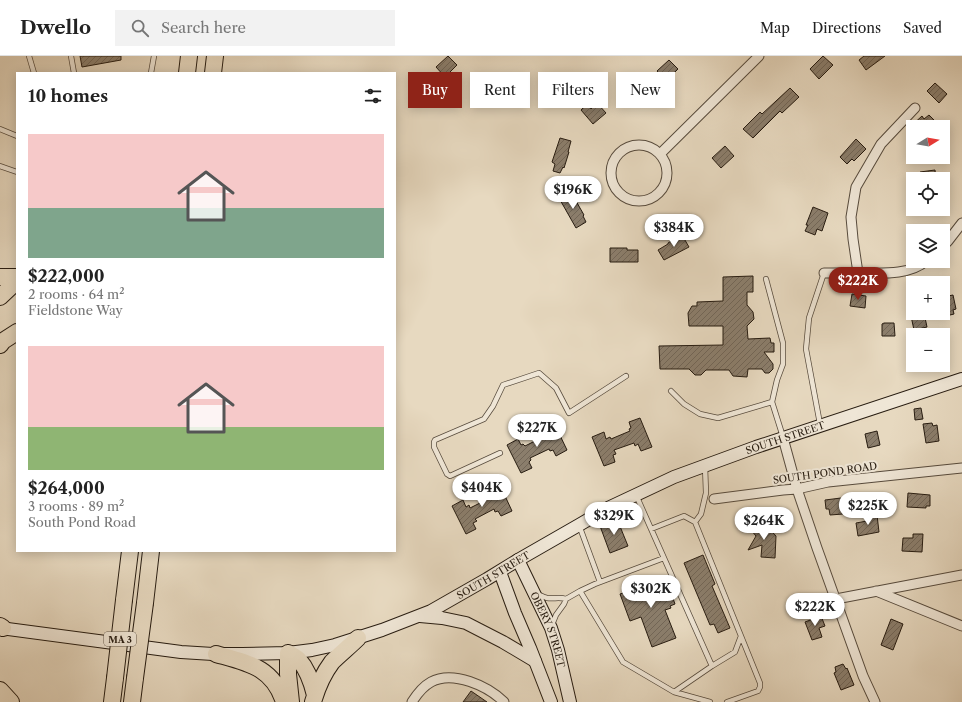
<!DOCTYPE html>
<html lang="en">
<head>
<meta charset="utf-8">
<style>
  :root { --surface:#fff; --page:#f2f2f2; --text:#222; --muted:#767676; --line:#e0e0e0; --accent:#8f2418 }
  body { margin:0; font-family:"Libre Caslon Text",serif; background:var(--page); color:var(--text); height:100vh; display:flex; flex-direction:column; font-size:15px; white-space:nowrap }
  * { box-sizing:border-box; margin:0 }
  p { font-size:13px; color:var(--muted) }
  .icon { flex:none; width:22px; height:22px; fill:none; stroke:currentColor; stroke-width:2; stroke-linecap:round; stroke-linejoin:round }
  .map { position:relative; flex:1; overflow:hidden }
  .panel { position:absolute; left:16px; top:16px; width:380px; height:480px; display:flex; flex-direction:column; background:var(--surface); border-radius:0px; box-shadow:0 2px 10px #0003 }
  .panel>* { flex:none }
  .top-card { position:absolute; left:408px; top:16px; width:380px; height:36px; display:flex; gap:8px }
  .needle { width:26px; rotate:79deg }
  .buttons { position:absolute; left:906px; top:64px; display:grid; gap:8px }
  .buttons a { display:grid; place-items:center; width:44px; height:44px; border-radius:0px; background:var(--surface); box-shadow:0 2px 10px #0003; font-size:20px }
  .price { position:absolute; translate:-50% -34px; padding:0 9px; border-radius:14px; background:#fff; color:#222; font-size:13px; line-height:26px; filter:drop-shadow(0 1px 2px #0008) }
  .price::after { content:''; position:absolute; left:50%; top:24px; width:12px; height:9px; margin-left:-6px; background:inherit; clip-path:polygon(0 0,100% 0,50% 100%) }
  .price.selected { background:var(--accent); color:#fff }
  ul { padding:0; list-style:none }
  li { display:grid; align-content:center; gap:8px; height:212px; padding:0 12px }
  li span { display:grid; place-items:center; height:124px; border-radius:0px; color:#555 }
  li>.icon { margin-inline-start:auto }
  span .icon { width:72px; height:72px; fill:#fffc; stroke-width:1 }
  li b { font-size:17px }
  h2 { display:flex; justify-content:space-between; align-items:center; height:48px; padding:0 12px; font-size:17px }
  .pill { padding:0 14px; border-radius:0px; background:var(--surface); box-shadow:0 2px 10px #0003; font-size:14px; line-height:36px }
  .pill.selected { background:var(--accent); color:#fff }
  header { display:flex; align-items:center; gap:24px; box-sizing:border-box; height:56px; padding:0 20px; background:var(--surface); border-bottom:1px solid var(--line) }
  header strong { font-size:19px }
  nav { display:flex; gap:22px; margin-inline-start:auto; font-size:14px }
  .search { width:280px; height:36px; background:var(--page); display:flex; align-items:center; gap:10px; box-sizing:border-box; padding:0 14px; border-radius:0px; color:var(--muted); font-size:15px }
  .map>svg:first-child { display:block }
</style>
</head>
<body>
<header>
<strong>Dwello</strong>
<div class="search"><svg class="icon" aria-label="search" viewBox="0 0 24 24"><circle cx="10" cy="10" r="6"/><path d="M15 15l6 6"/></svg>Search here</div>
<nav><a>Map</a><a>Directions</a><a>Saved</a></nav>
</header>
<div class="map">
<svg width="962" height="646" viewBox="0 0 962 646">
  <defs>
    <pattern id="building-hatch" width="6" height="6" patternUnits="userSpaceOnUse"><rect width="6" height="6" fill="#8b7e6c"/><path d="M-1 1l2-2M0 6l6-6M5 7l2-2" fill="none" stroke="#726657"/></pattern>
  </defs>
  <rect width="100%" height="100%" fill="#e7d9c0"/>
  <filter id="stains"><feTurbulence type="fractalNoise" baseFrequency=".005" numOctaves="4"/><feColorMatrix values="0 0 0 0 .2 0 0 0 0 .09 0 0 0 0 .02 0 0 0 .5 -.17"/></filter>
  <radialGradient id="worn" r=".72"><stop offset=".6" stop-color="#630" stop-opacity="0"/><stop offset="1" stop-color="#630" stop-opacity=".3"/></radialGradient>
  <path fill="url(#building-hatch)" stroke="#271c11" d="M80,0H121V4L82,11Z
    M448,0L457,9L445,21L436,11Z
    M823,0L833,9L819,23L810,13Z
    M864,0H885L866,14L859,4Z
    M669,4L678,13L666,25L657,15Z
    M645,26L655,36L644,47L643,46L638,51L629,42Z
    M935,27L947,38L939,47L927,35Z
    M790,32L799,41L782,57L780,55L753,82L743,73L760,56L762,58Z
    M597,47L606,57L593,68L581,54L587,48L591,53Z
    M929,59L935,65L930,69L932,71H910L922,60L924,63Z
    M560,82L571,85L568,96H569L564,112L563,111L560,117L553,115L555,108L552,106Z
    M856,83L866,93L854,105L852,103L847,108L840,101Z
    M725,90L734,100L721,112L712,102Z
    M935,114L936,123H921L920,116Z
    M569,136L574,145H576L584,159L583,160L586,166L576,172L559,142Z
    M813,151L828,157L822,175L817,173L815,179L805,175L808,169H806Z
    M682,179L689,191L664,204L658,194L668,188V187Z
    M610,192H627V194H638V206H610Z
    M753,220V236H747V249L753,256L754,263L747,270L748,283L770,282L771,287H774V296H764L773,308V313L769,317H765L762,313H748L747,321L733,320L729,314H706L701,319H695L689,313H660L659,290L723,289V270H689L688,257L692,250H697V246L723,245V221Z
    M852,238L866,240L865,252L850,250Z
    M953,239L956,253L953,254L954,258L946,260L945,256H943V241Z
    M924,257L927,271L914,274L911,260Z
    M884,267H894L895,280H882V268Z
    M921,352L923,363L915,364L914,353Z
    M640,362L652,391L641,395L638,388L635,390L634,387L614,394L616,398L613,399L615,406L604,410L592,381L604,376L606,383L610,381L611,383L630,375L629,373L631,372L629,366Z
    M554,367L567,394L556,400L553,394L550,395L549,393L530,402L531,404L529,406L532,412L521,417L507,389L518,383L521,389L523,388L525,390L543,381V380L546,378L543,372Z
    M932,367L933,370L937,369L939,385L926,387L923,368Z
    M877,375L880,389L868,392L865,378Z
    M499,427L512,455L501,460L498,455L495,456L494,453L475,463L477,465L473,467L476,473L466,478L452,450L463,444L466,451L469,449L470,452L488,443L487,440L491,439L488,433Z
    M908,437L930,439V450H926V452L907,451Z
    M841,442L843,458L830,459L829,453H826L825,444Z
    M877,459L879,476L858,480L856,467L867,465L866,461Z
    M617,463L628,490L610,497L600,470Z
    M762,465L776,480L775,502L761,501L762,489L748,494L756,480L751,474Z
    M913,478H923L922,496L902,495L903,482H913Z
    M703,499L715,528L712,530L730,572L718,577L714,568L710,569L684,507Z
    M665,521L675,548L670,550L671,552L665,554L676,582L652,591L641,561L630,565L620,538L632,534L631,531L652,523L653,525Z
    M821,560L825,570L819,572L822,581L812,584L805,566Z
    M891,563L903,568L893,594L881,589Z
    M843,608L846,613L847,612L854,629L841,634L834,617L836,616L835,611Z
    M471,635L487,646H463Z"/>
  <g fill="none" stroke-linecap="round" stroke-linejoin="round">
    <g stroke="#574b3d" stroke-width="6">
      <path id="lane" d="M29,0L34,17
        M71,0L74,17
        M151,17L154,0
        M0,73L17,80
        M0,110L17,116
        M766,223L783,287V308L777,324L772,346
        M671,335L684,348L700,358L718,362L772,346L783,381
        M820,368L806,293L809,262L824,217
        M500,397L450,420L447,418L434,391V386L435,384L484,363L493,350L503,329L539,317L556,332L569,357L626,320
        M636,439L712,610
        M695,466L701,458L706,437L705,410
        M579,469L600,526
        M580,535L623,606L674,636L712,610L735,596L741,580L695,466L684,460L651,473
        M537,538C540,539 543,541 547,542C553,543 560,541 566,543
        M552,569L556,559L564,548L566,543L580,535L595,528L664,502
        M674,636L710,646
        M727,646L758,635L760,631V627L741,580"/>
    </g>
    <g stroke="#574b3d" stroke-width="11">
      <path id="street" d="M611 117a28 28 0 1 1 56 0a28 28 0 1 1-56 0Z
        M660,98L759,0
        M943,190L948,185L962,167
        M824,217C835,217 846,217 858,217C879,217 909,220 926,205
        M858,217L853,183L851,161L856,131L881,88L915,52
        M783,382L797,433L817,492L863,620L875,646
        M714,443L783,434L797,433L828,426L962,412
        M876,535L962,570
        M836,543L962,519
        M412,646C417,638 422,631 431,626C453,614 488,630 504,646"/>
    </g>
    <g stroke="#271c11" stroke-width="14">
      <g id="secondary">
        <path id="s1" d="M518,504L551,572L558,594L570,646"/>
        <path d="M500,516L515,557L530,592L551,646"/>
        <path d="M420,560L442,562L466,567L503,586L535,605"/>
        <path id="s2" d="M0,572L181,596L213,598H242L288,597L312,594L335,589L382,574L431,555L487,523L518,504L579,469L608,452L674,421L756,391L962,323"/>
      </g>
    </g>
    <g stroke="#271c11" stroke-width="18">
      <path id="highway" d="M187,17L189,0
        M213,17L215,0
        M0,221H17
        M0,241L17,225
        M0,289L3,285L17,276
        M124,544L130,495
        M145,547L151,495
        M0,570L3,572
        M288,597C292,599 296,601 299,604C308,614 312,627 315,639
        M288,597V618L291,646
        M216,598C248,607 273,611 284,646
        M0,634L11,646
        M112,646L115,622
        M132,646L135,622
        M313,646C317,632 323,618 332,606C340,598 350,590 358,582"/>
    </g>
    <use href="#lane" stroke="#efe6d6" stroke-width="4.5"/>
    <use href="#street" stroke="#efe6d6" stroke-width="9"/>
    <use href="#secondary" stroke="#efe6d6" stroke-width="12"/>
    <use href="#highway" stroke="#e7d9c0" stroke-width="16"/>
    <g stroke="#271c11" stroke-width="18" stroke-linecap="butt">
      <path id="highway-bridge" d="M115,622L124,544
        M135,622L145,547"/>
    </g>
    <use href="#highway-bridge" stroke="#e7d9c0" stroke-width="16"/>
  </g>
  <g text-anchor="middle" dominant-baseline="central" stroke-width="4" stroke-linejoin="round" paint-order="stroke">
    <rect fill="#efe6d6" stroke="#63594c" stroke-width="1" x="104" y="576" width="32" height="14" rx="3"/>
    <g font-size="9" font-weight="bold" fill="#271c11">
      <text x="120" y="583">MA 3</text>
    </g>
    <g font-size="10" fill="#271c11" stroke="#efe6d6">
      <text stroke="none"><textPath href="#s2" startOffset="835">SOUTH STREET</textPath></text>
      <text transform="translate(825 417) rotate(-8)">SOUTH POND ROAD</text>
      <text stroke="none"><textPath href="#s2" startOffset="511">SOUTH STREET</textPath></text>
      <text stroke="none"><textPath href="#s1" startOffset="76">OBERY STREET</textPath></text>
    </g>
  </g>
  <rect width="100%" height="100%" filter="url(#stains)"/>
  <rect width="100%" height="100%" fill="url(#worn)"/>
</svg>
<div class="buttons">
<a><svg class="needle" viewBox="-14 -14 28 28"><path d="M0-13l5 13h-10z" fill="#e53935"/><path d="M0 13l5-13h-10z" fill="#767676"/></svg></a>
<a><svg class="icon" aria-label="locate" viewBox="0 0 24 24"><circle cx="12" cy="12" r="6"/><path d="M12 2v4M12 18v4M2 12h4M18 12h4"/></svg></a>
<a><svg class="icon" aria-label="layers" viewBox="0 0 24 24"><path d="M12 4l9 5-9 5-9-5zM3 14l9 5 9-5"/></svg></a>
<a>+</a>
<a>−</a>
</div>
<b class="price" style="left:573px;top:154px">$196K</b>
<b class="price" style="left:674px;top:192px">$384K</b>
<b class="price selected" style="left:858px;top:245px">$222K</b>
<b class="price" style="left:537px;top:392px">$227K</b>
<b class="price" style="left:482px;top:452px">$404K</b>
<b class="price" style="left:868px;top:470px">$225K</b>
<b class="price" style="left:614px;top:480px">$329K</b>
<b class="price" style="left:764px;top:485px">$264K</b>
<b class="price" style="left:651px;top:553px">$302K</b>
<b class="price" style="left:815px;top:571px">$222K</b>
<div class="top-card">
<a class="pill selected">Buy</a>
<a class="pill">Rent</a>
<a class="pill">Filters</a>
<a class="pill">New</a>
</div>
<section class="panel">
<h2>10 homes<svg class="icon" aria-label="filters" viewBox="0 0 24 24"><path d="M4 7h16M4 17h16"/><circle cx="9" cy="7" r="2"/><circle cx="15" cy="17" r="2"/></svg></h2>
<ul>
<li><span style="background:linear-gradient(#f6c9c9 60%,#7fa58c 0)"><svg class="icon" aria-label="home" viewBox="0 0 24 24"><path d="M3 11l9-7 9 7M6 9v11h12V9"/></svg></span><div><b>$222,000</b><p>2 rooms · 64 m²</p><p>Fieldstone Way</p></div></li>
<li><span style="background:linear-gradient(#f6c9c9 65%,#8fb573 0)"><svg class="icon" aria-label="home" viewBox="0 0 24 24"><path d="M3 11l9-7 9 7M6 9v11h12V9"/></svg></span><div><b>$264,000</b><p>3 rooms · 89 m²</p><p>South Pond Road</p></div></li>
</ul>
</section>
</div>
</body>
</html>
